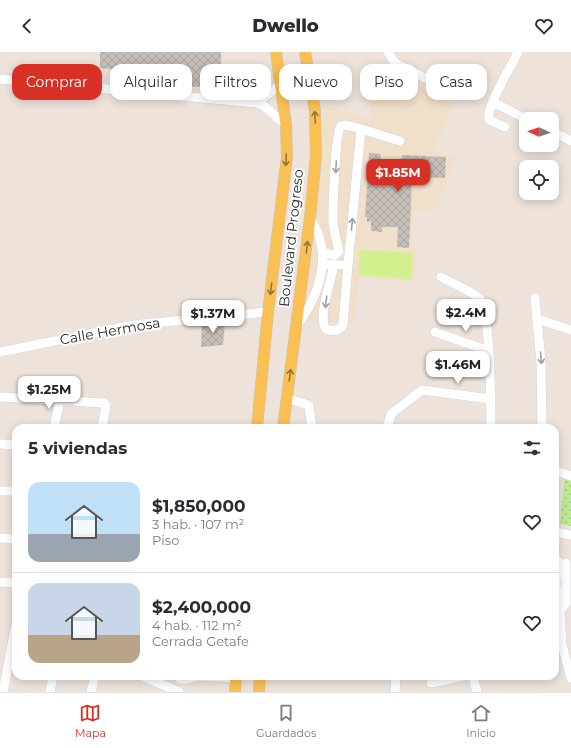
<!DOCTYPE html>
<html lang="es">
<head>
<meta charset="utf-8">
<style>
  :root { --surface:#fff; --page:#f2f2f3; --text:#2b2b33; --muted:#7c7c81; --line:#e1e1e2; --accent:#d93025 }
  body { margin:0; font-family:Montserrat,sans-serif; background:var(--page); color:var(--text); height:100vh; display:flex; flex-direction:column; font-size:15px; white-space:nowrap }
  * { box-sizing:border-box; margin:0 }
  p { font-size:13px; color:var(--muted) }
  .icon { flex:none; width:22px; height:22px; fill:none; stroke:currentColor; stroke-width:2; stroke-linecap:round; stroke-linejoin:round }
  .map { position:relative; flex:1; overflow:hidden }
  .details { position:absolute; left:12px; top:372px; width:547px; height:256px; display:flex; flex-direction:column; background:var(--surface); border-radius:12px; box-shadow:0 2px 10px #0003 }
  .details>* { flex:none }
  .hud { position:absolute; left:12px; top:12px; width:547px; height:36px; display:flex; gap:8px }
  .needle { width:26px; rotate:273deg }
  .fabs { position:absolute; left:519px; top:60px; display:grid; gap:8px }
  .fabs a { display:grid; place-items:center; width:40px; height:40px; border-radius:8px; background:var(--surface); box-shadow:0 2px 10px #0003; font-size:20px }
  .price { position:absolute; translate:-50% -34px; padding:0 9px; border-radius:8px; background:#fff; color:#222; font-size:13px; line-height:26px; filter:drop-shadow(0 1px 2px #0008) }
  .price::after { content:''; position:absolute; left:50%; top:24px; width:12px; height:9px; margin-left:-6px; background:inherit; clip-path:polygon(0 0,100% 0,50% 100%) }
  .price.current { background:var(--accent); color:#fff }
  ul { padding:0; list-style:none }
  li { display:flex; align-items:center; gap:12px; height:100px; padding:0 16px }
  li+li { border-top:1px solid var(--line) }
  li span { display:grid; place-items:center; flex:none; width:112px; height:80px; border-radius:12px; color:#555 }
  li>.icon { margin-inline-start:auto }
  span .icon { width:48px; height:48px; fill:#fffc; stroke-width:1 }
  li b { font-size:17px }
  h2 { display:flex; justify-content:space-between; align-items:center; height:48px; padding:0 16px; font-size:17px }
  .chip { padding:0 14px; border-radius:12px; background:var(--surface); box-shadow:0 2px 10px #0003; font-size:14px; line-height:36px }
  .chip.current { background:var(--accent); color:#fff }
  header { display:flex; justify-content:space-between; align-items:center; height:52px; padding:0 16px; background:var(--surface); font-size:18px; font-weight:800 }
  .tabs { display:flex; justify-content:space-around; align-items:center; height:56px; border-top:1px solid var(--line); background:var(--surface); font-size:11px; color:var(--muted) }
  .tabs a { display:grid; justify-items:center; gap:2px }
  .tabs .current { color:var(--accent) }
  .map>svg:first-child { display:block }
</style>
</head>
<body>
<header><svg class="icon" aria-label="back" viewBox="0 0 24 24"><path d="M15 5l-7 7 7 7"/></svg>Dwello<svg class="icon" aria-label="heart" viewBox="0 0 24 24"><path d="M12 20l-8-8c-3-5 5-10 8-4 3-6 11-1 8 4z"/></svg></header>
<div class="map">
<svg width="571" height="640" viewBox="0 0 571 640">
  <defs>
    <pattern id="park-dots" width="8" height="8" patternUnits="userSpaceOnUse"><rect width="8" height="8" fill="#bae893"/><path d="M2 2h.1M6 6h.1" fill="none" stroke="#a0c77f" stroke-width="1.8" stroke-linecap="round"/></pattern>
    <pattern id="building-cross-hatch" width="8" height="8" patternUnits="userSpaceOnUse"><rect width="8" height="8" fill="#c5bfb7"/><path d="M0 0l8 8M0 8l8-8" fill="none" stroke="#a9a49e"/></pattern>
  </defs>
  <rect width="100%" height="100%" fill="#ede3db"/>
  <path fill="#f0dfc9" d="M372,11L454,52L433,99L455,105L436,158H413L411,195L417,196L414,229L359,226L355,271L306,268L326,54L371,67Z"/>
  <path fill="url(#park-dots)" d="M565,423L571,425V474L560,472Z"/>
  <path fill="#d2f08e" d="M360,198L413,201L411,227L359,223Z"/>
  <path fill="url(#building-cross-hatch)" d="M100,0H221V18L205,17V35L114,32L113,17L100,16Z
    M369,101L381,102L380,132L400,133L402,103L446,105L445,126L412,125L409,196L397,195L398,175H382V180L371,179V169L367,170V165H365Z
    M225,270L223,293L201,295L202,272Z"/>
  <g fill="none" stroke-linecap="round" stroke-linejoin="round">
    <g stroke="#d0d6e4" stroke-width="10">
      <path id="minor" d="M388,0L395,11L441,34
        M0,27L257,51L264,54L286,73
        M493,50L526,67
        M257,51L281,32
        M505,75L489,68C485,56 512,13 518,0
        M361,77L400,89
        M552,79L571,89
        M322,212L348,213L361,77L346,73L341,74C335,80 333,156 333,169C334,179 336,189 339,199L335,203L323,201
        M334,212C332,226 317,266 326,277C333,280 339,279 343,273L348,213
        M441,225C451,231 473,239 481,248C490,260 491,357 491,376
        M535,246L541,310L542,376
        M537,267L571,278
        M297,273C320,243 334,200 310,166
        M435,280L489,299
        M0,300L133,273L268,260
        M0,345L104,351L106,353L102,376
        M287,347L303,351L309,354L312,376
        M54,376L60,348
        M387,376L391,362L422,338L491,347
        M0,392L16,393
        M555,419L571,424
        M0,439H16
        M555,480L571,483
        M0,486L16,487
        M558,509L556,532L560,559L566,551V511
        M0,530L16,531
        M560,559L562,593L571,626
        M142,624L179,640
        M473,624L477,640
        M180,627H188L198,624L236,626
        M431,631L464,624
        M3,640L16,572
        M50,640L53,624
        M91,640L95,624
        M395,640L396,624"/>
    </g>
    <g stroke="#c3c3c3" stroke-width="12">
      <path id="major" d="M257,376L268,260L287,105L286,73L276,0
        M283,376L310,166L316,103L315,59L305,0
        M235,640L236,624
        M259,640L260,624"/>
    </g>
    <use href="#minor" stroke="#fff" stroke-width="9"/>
    <use href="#major" stroke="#fbc053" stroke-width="11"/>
  </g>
  <defs><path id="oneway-shaft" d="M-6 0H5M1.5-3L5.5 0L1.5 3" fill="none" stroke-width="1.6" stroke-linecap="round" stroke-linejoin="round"/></defs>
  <g stroke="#92753e">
    <use href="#oneway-shaft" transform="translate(315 65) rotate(-93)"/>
    <use href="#oneway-shaft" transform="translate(286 108) rotate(93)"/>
    <use href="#oneway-shaft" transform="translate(307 195) rotate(-83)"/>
    <use href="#oneway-shaft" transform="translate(271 237) rotate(97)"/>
    <use href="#oneway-shaft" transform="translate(290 323) rotate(-82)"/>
  </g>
  <g stroke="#9f9f9f">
    <use href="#oneway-shaft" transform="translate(336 115) rotate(93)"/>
    <use href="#oneway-shaft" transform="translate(352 172) rotate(-85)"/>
    <use href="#oneway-shaft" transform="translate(326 250) rotate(97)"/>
    <use href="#oneway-shaft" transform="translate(541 306) rotate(85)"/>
  </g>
  <g text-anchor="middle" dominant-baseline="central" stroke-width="4" stroke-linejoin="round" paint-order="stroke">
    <g font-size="14" fill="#2a2a2a" stroke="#fff">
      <text transform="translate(291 186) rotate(-84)">Boulevard Progreso</text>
      <text transform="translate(110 279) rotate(-10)">Calle Hermosa</text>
    </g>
  </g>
</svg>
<div class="fabs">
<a><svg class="needle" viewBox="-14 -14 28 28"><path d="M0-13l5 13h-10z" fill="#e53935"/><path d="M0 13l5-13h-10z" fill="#7c7c81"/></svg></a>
<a><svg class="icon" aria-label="locate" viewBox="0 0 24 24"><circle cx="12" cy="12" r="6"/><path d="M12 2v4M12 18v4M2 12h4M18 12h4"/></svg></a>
</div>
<b class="price current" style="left:398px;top:141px">$1.85M</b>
<b class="price" style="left:466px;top:281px">$2.4M</b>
<b class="price" style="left:213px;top:282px">$1.37M</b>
<b class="price" style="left:458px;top:333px">$1.46M</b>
<b class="price" style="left:49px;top:358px">$1.25M</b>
<div class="hud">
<a class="chip current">Comprar</a>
<a class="chip">Alquilar</a>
<a class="chip">Filtros</a>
<a class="chip">Nuevo</a>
<a class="chip">Piso</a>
<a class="chip">Casa</a>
</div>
<section class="details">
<h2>5 viviendas<svg class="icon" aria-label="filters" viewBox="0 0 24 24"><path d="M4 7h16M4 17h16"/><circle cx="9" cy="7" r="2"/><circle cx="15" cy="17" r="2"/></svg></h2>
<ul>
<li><span style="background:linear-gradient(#bfe0f5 65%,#9aa5b1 0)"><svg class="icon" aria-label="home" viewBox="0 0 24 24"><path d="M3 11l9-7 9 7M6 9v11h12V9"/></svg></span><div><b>$1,850,000</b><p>3 hab. · 107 m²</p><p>Piso</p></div><svg class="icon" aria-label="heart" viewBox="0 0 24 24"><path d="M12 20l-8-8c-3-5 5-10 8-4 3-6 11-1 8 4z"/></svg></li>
<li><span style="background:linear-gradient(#c9d6e8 65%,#b9a48a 0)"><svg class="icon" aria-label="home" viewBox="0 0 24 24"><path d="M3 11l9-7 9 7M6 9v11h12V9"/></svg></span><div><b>$2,400,000</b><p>4 hab. · 112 m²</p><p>Cerrada Getafe</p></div><svg class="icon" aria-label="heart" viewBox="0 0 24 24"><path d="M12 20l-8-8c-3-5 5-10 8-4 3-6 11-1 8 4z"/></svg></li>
</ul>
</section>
</div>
<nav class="tabs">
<a class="current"><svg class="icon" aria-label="map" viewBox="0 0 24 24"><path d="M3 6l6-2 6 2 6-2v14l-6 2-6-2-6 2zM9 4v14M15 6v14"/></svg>Mapa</a>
<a><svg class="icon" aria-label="saved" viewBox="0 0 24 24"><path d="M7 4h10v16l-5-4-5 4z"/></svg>Guardados</a>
<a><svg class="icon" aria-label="home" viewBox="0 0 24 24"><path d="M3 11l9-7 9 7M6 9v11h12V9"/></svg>Inicio</a>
</nav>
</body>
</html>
